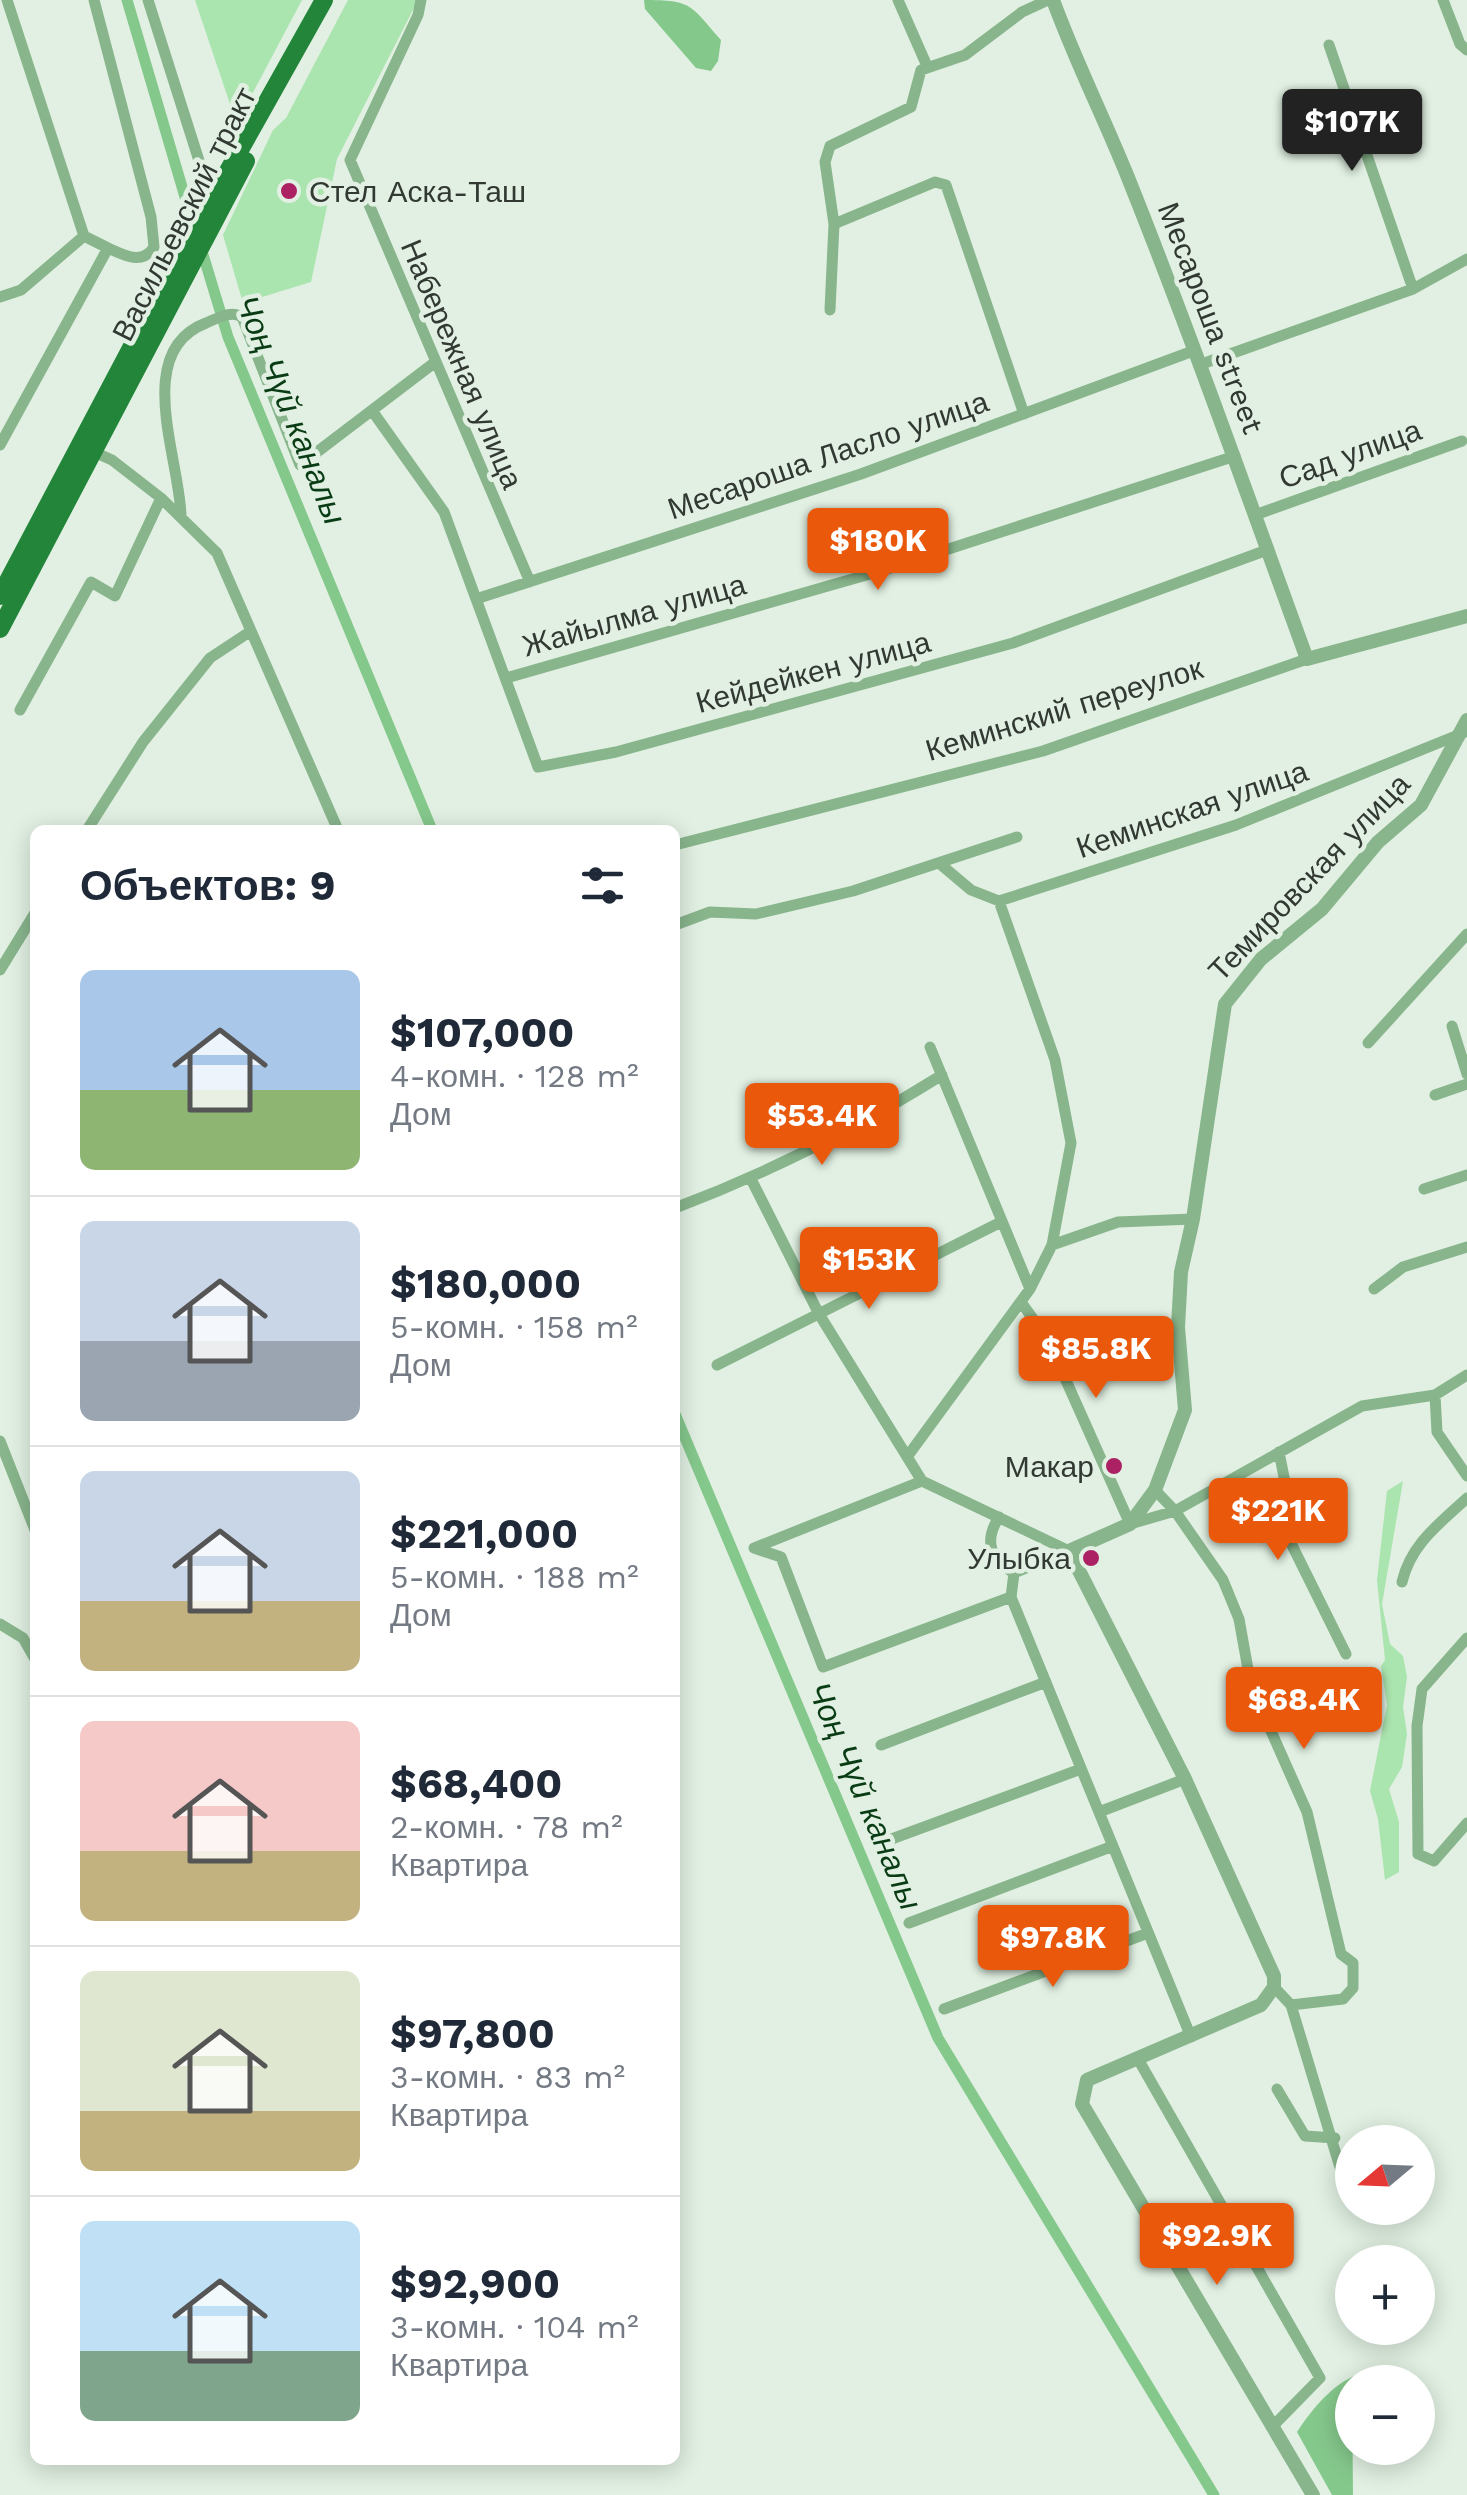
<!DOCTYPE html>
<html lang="ru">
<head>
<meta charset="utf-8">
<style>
  :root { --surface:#fff; --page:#f2f2f3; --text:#1f2937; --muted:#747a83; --line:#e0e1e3; --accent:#ea580c }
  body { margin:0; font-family:"Work Sans",sans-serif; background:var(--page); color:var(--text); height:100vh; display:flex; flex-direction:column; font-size:38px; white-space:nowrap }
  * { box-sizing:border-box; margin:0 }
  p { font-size:32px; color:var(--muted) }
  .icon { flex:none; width:55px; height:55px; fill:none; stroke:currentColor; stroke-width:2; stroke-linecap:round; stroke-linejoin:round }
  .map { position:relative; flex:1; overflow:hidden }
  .side { position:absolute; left:30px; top:825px; width:650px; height:1640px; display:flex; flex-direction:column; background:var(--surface); border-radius:15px; box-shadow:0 5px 25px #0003 }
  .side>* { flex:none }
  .needle { width:65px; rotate:251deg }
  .fabs { position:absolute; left:1335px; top:2125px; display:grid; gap:20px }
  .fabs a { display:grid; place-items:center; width:100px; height:100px; border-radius:50%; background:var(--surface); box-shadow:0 5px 25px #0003; font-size:50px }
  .price { position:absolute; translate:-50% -85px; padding:0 22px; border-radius:10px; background:var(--accent); color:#fff; font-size:32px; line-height:65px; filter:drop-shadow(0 2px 5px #0008) }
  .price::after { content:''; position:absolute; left:50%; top:60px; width:30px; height:22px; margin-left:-15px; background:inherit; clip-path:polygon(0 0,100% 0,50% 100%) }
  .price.selected { background:#222; color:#fff }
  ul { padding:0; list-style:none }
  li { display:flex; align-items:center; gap:30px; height:250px; padding:0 50px }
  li+li { border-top:2px solid var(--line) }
  li span { display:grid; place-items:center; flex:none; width:280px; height:200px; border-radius:15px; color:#555 }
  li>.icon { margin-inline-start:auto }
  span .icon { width:120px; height:120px; fill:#fffc; stroke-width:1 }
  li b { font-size:42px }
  h2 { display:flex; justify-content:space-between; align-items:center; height:120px; padding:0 50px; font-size:42px }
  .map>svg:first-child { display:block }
</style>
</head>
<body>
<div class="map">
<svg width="1467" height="2495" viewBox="0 0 1467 2495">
  <rect width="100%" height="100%" fill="#e1f0e2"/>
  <path fill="#aae4af" d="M195,0H302L250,98L231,107Z
    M348,0H418L337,159L311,282L243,303L223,235L273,130L286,118Z
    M1403,1481L1382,1604L1390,1644L1403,1656L1407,1677L1403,1707L1407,1734L1402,1767L1389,1789L1399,1822V1872L1385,1880L1378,1819L1370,1791L1387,1705L1381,1666L1385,1660L1377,1580L1387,1491Z"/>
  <path fill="#85c88c" d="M644,0C693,0 690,5 721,40L718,61L711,71L696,68L645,9Z
    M1370,2371L1367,2382H1352L1353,2495H1332L1297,2432C1315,2405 1338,2377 1370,2371Z"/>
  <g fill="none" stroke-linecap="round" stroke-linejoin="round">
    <path stroke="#85c88c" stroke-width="11" d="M127,0L195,231
      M201,248L228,337L432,830
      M675,1414L938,2038L1214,2495"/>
    <path stroke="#88b58c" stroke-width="11" d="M7,0L84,236
      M94,0L151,217L154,247C142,266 124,255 108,248
      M148,0L201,167L225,176
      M421,0L418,15L350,160L530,582
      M898,0L927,66
      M1443,0L1460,44L1467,50
      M1329,45L1413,289
      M834,224L935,182L946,185L1024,414
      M0,297L21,290L84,236
      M830,310L834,224L825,162L830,146L911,107L921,70L965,55L1022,12L1048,0
      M1199,365L1413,289L1467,259
      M373,412L444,512L538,767L616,752L1013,643L1267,550
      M0,445L108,248L84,236
      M94,452L112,460L161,498L217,553L338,830
      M1255,515L1462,441
      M181,516C180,459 132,351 206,323C218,318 231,310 242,317L300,465L434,363
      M476,599L861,474L1193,351
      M506,678L884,570L1235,456
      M20,710L91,582L115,596L161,498
      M87,830L143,742L210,658L251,631
      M675,845L1043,751L1307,659
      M939,863L971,890L999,901L1236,825L1463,733
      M675,925L710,912L756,914L853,891L1017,837
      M0,970L35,913
      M1452,1026L1467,1074
      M1368,1043L1467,934
      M930,1047L1030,1289
      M1435,1095L1467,1084
      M751,1179L819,1314L922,1481L1069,1551
      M1424,1189L1467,1175
      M675,1208C770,1172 856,1129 942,1075
      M1052,1245L1118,1222L1193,1219
      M1374,1289L1403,1267L1467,1247
      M1021,1302L1048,1340L1130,1524L1175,1511L1362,1406L1435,1395L1467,1375
      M717,1365L1001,1222
      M1435,1395L1437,1432L1467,1476
      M0,1441L35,1530
      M1279,1452L1286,1487L1280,1521L1346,1654
      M907,1457L1030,1289L1052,1245L1071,1143L1055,1060L999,901
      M1155,1490L1175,1511L1223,1580L1239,1619L1251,1686L1307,1812L1341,1954L1353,1963V1988L1343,1999L1291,2005
      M999,1517C983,1542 991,1559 1014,1573
      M754,1548L781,1557L823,1667L1011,1597
      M754,1548L922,1481
      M1014,1573L1011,1597L1191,2037
      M1014,1573L1069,1551
      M1402,1582C1411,1544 1439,1524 1467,1498
      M0,1624L23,1638L35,1659
      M1467,1638L1422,1689L1417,1726L1418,1854L1434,1861L1467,1823
      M881,1745L1046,1682
      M1099,1812L1185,1779
      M878,1844L1081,1769
      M909,1923L1113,1846
      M1274,1987L1291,2005L1345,2184
      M944,2009L1148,1933
      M1138,2059L1320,2378L1273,2426
      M1277,2089L1305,2136L1335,2138"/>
    <path stroke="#88b58c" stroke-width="14" d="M1053,0C1075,60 1103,116 1127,175C1191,335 1248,497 1307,659L1467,616
      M1313,2495L1082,2104L1087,2080L1261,2005L1274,1987V1976L1185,1779L1069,1551L1130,1524L1155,1490L1185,1410L1178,1327L1181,1272L1193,1219L1225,1004L1261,959L1322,909L1378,842L1421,805L1467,720"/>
    <path stroke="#228539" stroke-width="18" d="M0,596L167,280L324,0
      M0,629L246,161"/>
  </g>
  <g fill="#ab2164" stroke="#e1f0e2" stroke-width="4">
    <circle cx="289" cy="191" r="10"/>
    <circle cx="1114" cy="1466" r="10"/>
    <circle cx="1091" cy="1558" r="10"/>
  </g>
  <g text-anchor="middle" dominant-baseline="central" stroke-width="9" stroke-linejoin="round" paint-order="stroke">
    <g font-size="30" fill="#323832" stroke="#e1f0e2" text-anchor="end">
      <text x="309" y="191" text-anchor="start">Стел Аска-Таш</text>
      <text x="1094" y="1466">Макар</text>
      <text x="1071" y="1558">Улыбка</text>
    </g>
    <g font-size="30" fill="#323832" stroke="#e1f0e2">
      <text transform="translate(184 214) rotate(-63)">Васильевский тракт</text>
      <text transform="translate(1211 318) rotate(69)">Месароша street</text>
      <text transform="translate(462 364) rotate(67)">Набережная улица</text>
      <text transform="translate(1350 454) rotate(-20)">Сад улица</text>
      <text transform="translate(828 455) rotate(-19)">Месароша Ласло улица</text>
      <text transform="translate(634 615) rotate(-16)">Жайылма улица</text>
      <text transform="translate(813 672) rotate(-15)">Кейдейкен улица</text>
      <text transform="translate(1064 709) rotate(-17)">Кеминский переулок</text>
      <text transform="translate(1192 809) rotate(-19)">Кеминская улица</text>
      <text transform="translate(1309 877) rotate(-46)">Темировская улица</text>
    </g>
    <g font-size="32" font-style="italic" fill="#093c15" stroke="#e1f0e2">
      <text transform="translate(291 410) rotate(68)">Чоң Чүй каналы</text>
      <text transform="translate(865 1796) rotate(67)">Чоң Чүй каналы</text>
    </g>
  </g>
</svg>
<div class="fabs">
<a><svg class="needle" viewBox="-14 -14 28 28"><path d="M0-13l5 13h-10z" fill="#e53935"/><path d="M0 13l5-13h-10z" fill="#747a83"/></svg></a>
<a>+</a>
<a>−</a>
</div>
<b class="price selected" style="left:1352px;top:174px">$107K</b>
<b class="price" style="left:878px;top:593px">$180K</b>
<b class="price" style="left:822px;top:1168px">$53.4K</b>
<b class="price" style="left:869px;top:1312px">$153K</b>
<b class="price" style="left:1096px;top:1401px">$85.8K</b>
<b class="price" style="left:1278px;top:1563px">$221K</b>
<b class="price" style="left:1304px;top:1752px">$68.4K</b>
<b class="price" style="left:1053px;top:1990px">$97.8K</b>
<b class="price" style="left:1217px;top:2288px">$92.9K</b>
<section class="side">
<h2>Объектов: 9<svg class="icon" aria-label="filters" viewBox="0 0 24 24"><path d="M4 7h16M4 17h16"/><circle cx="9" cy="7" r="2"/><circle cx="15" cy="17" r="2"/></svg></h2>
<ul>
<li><span style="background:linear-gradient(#a9c7e8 60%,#8fb573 0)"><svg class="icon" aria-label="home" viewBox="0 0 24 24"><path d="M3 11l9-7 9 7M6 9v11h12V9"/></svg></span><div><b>$107,000</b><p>4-комн. · 128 m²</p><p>Дом</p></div></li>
<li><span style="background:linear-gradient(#c9d6e8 60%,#9aa5b1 0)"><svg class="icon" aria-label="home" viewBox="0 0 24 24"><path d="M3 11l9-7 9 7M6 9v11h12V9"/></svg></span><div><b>$180,000</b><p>5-комн. · 158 m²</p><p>Дом</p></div></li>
<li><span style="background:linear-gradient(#c9d6e8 65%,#c2b280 0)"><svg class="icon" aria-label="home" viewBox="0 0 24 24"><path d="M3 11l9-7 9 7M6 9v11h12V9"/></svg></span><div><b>$221,000</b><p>5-комн. · 188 m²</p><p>Дом</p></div></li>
<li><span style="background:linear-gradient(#f6c9c9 65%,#c2b280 0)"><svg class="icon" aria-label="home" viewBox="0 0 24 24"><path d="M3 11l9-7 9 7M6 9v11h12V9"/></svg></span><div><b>$68,400</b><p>2-комн. · 78 m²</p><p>Квартира</p></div></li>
<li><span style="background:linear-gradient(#dfe7d0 70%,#c2b280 0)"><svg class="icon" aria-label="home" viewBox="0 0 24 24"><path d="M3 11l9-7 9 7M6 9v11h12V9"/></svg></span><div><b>$97,800</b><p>3-комн. · 83 m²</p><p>Квартира</p></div></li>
<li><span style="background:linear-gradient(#bfe0f5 65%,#7fa58c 0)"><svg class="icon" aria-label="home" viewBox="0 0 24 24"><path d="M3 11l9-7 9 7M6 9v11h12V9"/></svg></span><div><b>$92,900</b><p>3-комн. · 104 m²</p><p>Квартира</p></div></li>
</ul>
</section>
</div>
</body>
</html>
